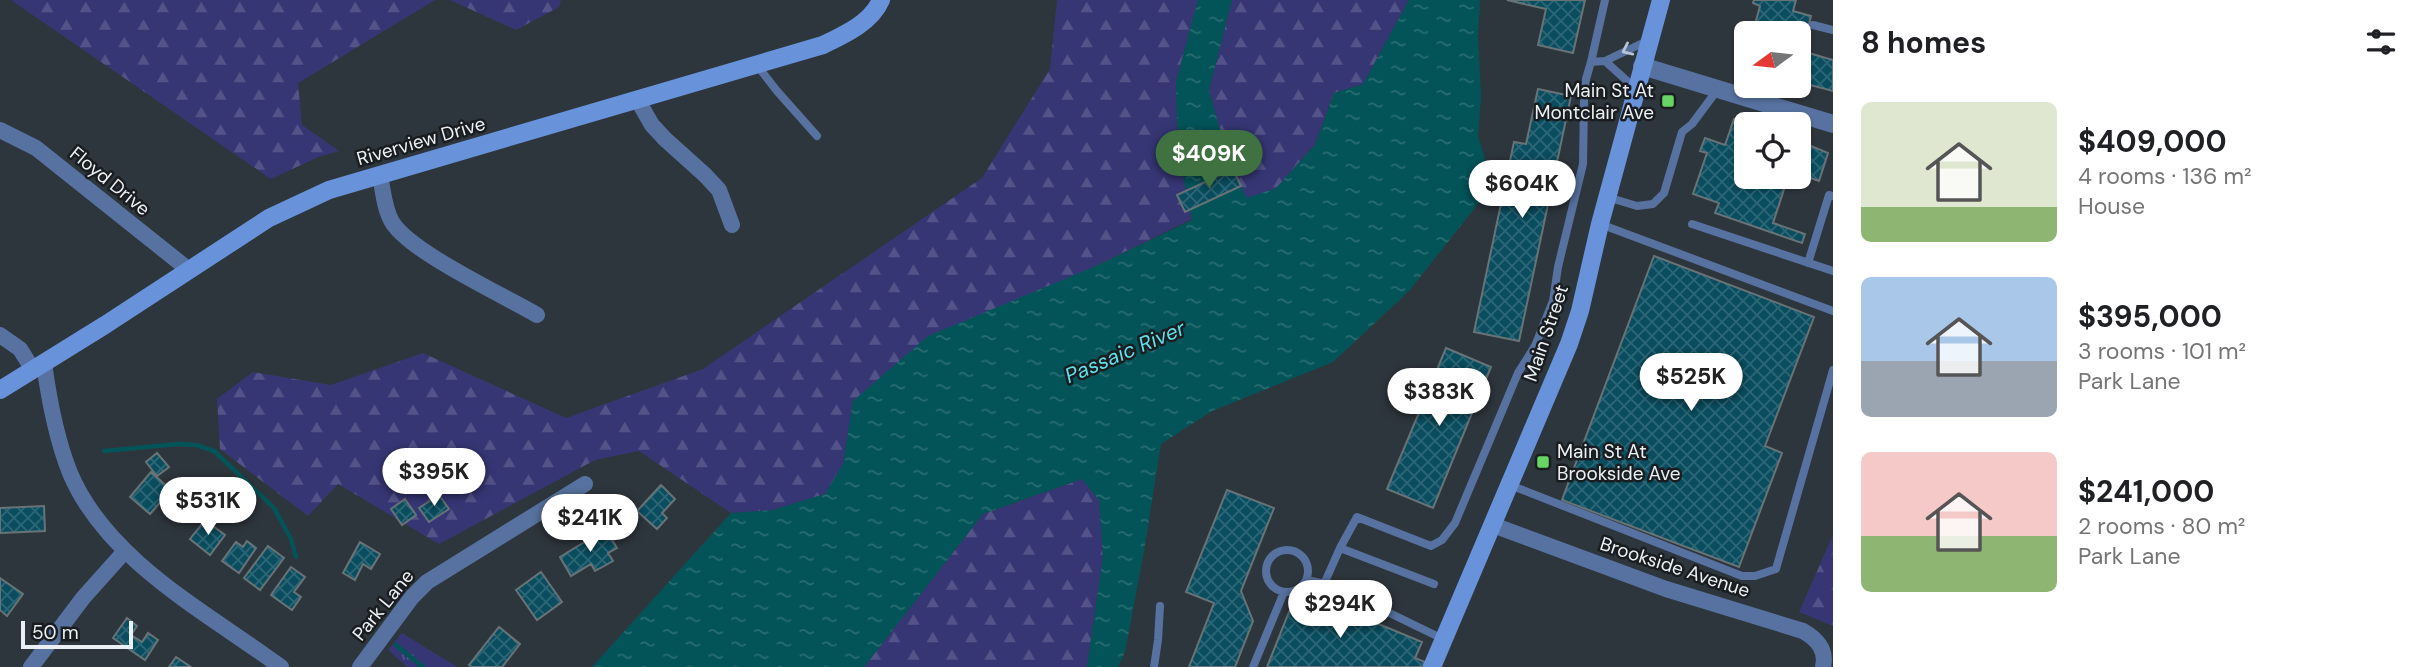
<!DOCTYPE html>
<html lang="en">
<head>
<meta charset="utf-8">
<style>
  :root { --surface:#fff; --page:#f6f6f6; --text:#202124; --muted:#757577; --accent:#407241 }
  body { margin:0; font-family:"DM Sans",sans-serif; background:var(--page); color:var(--text); height:100vh; display:flex; flex-direction:column; font-size:26px; white-space:nowrap }
  * { box-sizing:border-box; margin:0 }
  p { font-size:23px; color:var(--muted) }
  .icon { flex:none; width:38px; height:38px; fill:none; stroke:currentColor; stroke-width:2; stroke-linecap:round; stroke-linejoin:round }
  .map { position:relative; flex:1; overflow:hidden }
  .side { display:flex; flex-direction:column; background:var(--surface); width:595px }
  .side>* { flex:none }
  .needle { width:46px; rotate:255deg }
  .fabs { position:absolute; left:1734px; top:21px; display:grid; gap:14px }
  .fabs a { display:grid; place-items:center; width:77px; height:77px; border-radius:10px; background:var(--surface); box-shadow:0 2px 5px #0004; font-size:35px }
  .scale { position:absolute; left:21px; bottom:18px; width:112px; box-sizing:border-box; padding-left:7px; border:4px solid #ebf0f4; border-top:0; font-size:19px; line-height:24px; white-space:nowrap; color:#ebf0f4; -webkit-text-stroke:5px #1a1d20; paint-order:stroke }
  .price { position:absolute; translate:-50% -60px; padding:0 16px; border-radius:24px; background:#fff; color:#222; font-size:23px; line-height:46px; filter:drop-shadow(0 2px 4px #0008) }
  .price::after { content:''; position:absolute; left:50%; top:42px; width:21px; height:16px; margin-left:-10px; background:inherit; clip-path:polygon(0 0,100% 0,50% 100%) }
  .price.on { background:var(--accent); color:#fff }
  ul { padding:0; list-style:none }
  li { display:flex; align-items:center; gap:21px; height:175px; padding:0 28px }
  li span { display:grid; place-items:center; flex:none; width:196px; height:140px; border-radius:10px; color:#555 }
  li>.icon { margin-inline-start:auto }
  span .icon { width:84px; height:84px; fill:#fffc; stroke-width:1 }
  li b { font-size:30px }
  h2 { display:flex; justify-content:space-between; align-items:center; height:84px; padding:0 28px; font-size:30px }
  main { display:flex; flex:1; min-height:0 }
  .map>svg:first-child { display:block }
</style>
</head>
<body>
<main>
<div class="map">
<svg width="1833" height="667" viewBox="0 0 1833 667">
  <defs>
    <pattern id="forest-firs" width="22" height="20" patternUnits="userSpaceOnUse" patternTransform="scale(1.75)"><rect width="22" height="20" fill="#363675"/><path d="M5 1l3.5 6h-7zM16 11l3.5 6h-7z" fill="#535389"/></pattern>
    <pattern id="park-tufts" width="24" height="20" patternUnits="userSpaceOnUse" patternTransform="scale(1.75)"><rect width="24" height="20" fill="#363675"/><path d="M3 7l-1-3M5 7V3M7 7l1-3M15 17l-1-3M17 17v-4M19 17l1-3" fill="none" stroke="#535389"/></pattern>
    <pattern id="water-ripples" width="26" height="14" patternUnits="userSpaceOnUse" patternTransform="scale(1.75)"><rect width="26" height="14" fill="#035459"/><path d="M2 4q2-2 4 0t4 0M15 11q2-2 4 0t4 0" fill="none" stroke="#286d71"/></pattern>
    <pattern id="building-cross-hatch" width="8" height="8" patternUnits="userSpaceOnUse" patternTransform="scale(1.75)"><rect width="8" height="8" fill="#094d5f"/><path d="M0 0l8 8M0 8l8-8" fill="none" stroke="#2d6777"/></pattern>
  </defs>
  <rect width="100%" height="100%" fill="#2e363d"/>
  <path fill="url(#forest-firs)" d="M11,0H435L298,83L302,125L339,151L318,157L271,179Z
    M450,0H561L559,7L516,30Z
    M1057,0H1198L1176,82L1178,151L1192,219L1096,266L853,401L843,465L825,494L773,510L731,513L639,451L595,460L439,544L338,484L308,516L220,449L217,399L253,372L331,385L423,353L566,418L703,369L982,178L1050,69Z
    M1232,0H1409L1363,84L1334,93L1315,144L1276,189L1246,199L1231,168L1209,91Z
    M1082,479L1099,500L1103,556L1087,667H864L983,514Z
    M1833,535V626L1799,612Z"/>
  <path fill="url(#park-tufts)" d="M402,633L457,667H407L388,650Z"/>
  <path fill="url(#water-ripples)" d="M1198,0H1232L1209,91L1231,168L1247,198L1276,188L1315,145L1334,93L1363,84L1409,0H1480L1478,37L1481,96L1478,136L1493,185L1409,291L1333,362L1212,411L1161,444L1144,551L1125,652L1118,667H1087L1103,556L1099,500L1082,479L983,514L864,667H592L731,513L773,510L825,494L843,464L853,401L928,336L1096,266L1192,220L1178,151L1176,82Z"/>
  <g fill="none" stroke-linecap="round" stroke-linejoin="round">
    <path stroke="#035459" stroke-width="4.5" d="M104,451L178,444L196,445L214,451L274,508L291,539L296,557
      M396,645L423,667"/>
  </g>
  <path fill="url(#building-cross-hatch)" stroke="#677377" stroke-width="2" d="M1507,0H1585L1573,53L1538,45L1546,9Z
    M1754,0H1796L1793,11L1811,16L1802,51L1833,60V91L1799,82V33L1753,32L1760,6L1753,3Z
    M1538,89L1571,96L1519,341L1474,332L1514,142L1526,144Z
    M1734,119L1749,124H1746V177H1788L1773,223L1805,234L1802,243L1715,213L1719,203L1693,194L1707,153L1700,151L1705,138L1725,145Z
    M1799,141L1828,153L1819,181L1799,174Z
    M1233,169L1241,186L1185,212L1177,195Z
    M1654,256L1814,317L1765,446L1782,453L1739,567L1562,500Z
    M1446,348L1491,367L1433,508L1387,489Z
    M157,453L169,467L157,476L146,462Z
    M151,472L171,490L150,514L130,497Z
    M661,485L675,499L662,513L667,518L657,529L637,511Z
    M1227,490L1274,508L1241,591L1253,621L1235,667H1189L1214,603L1186,592Z
    M439,495L449,509L429,522L419,508Z
    M405,499L416,515L402,525L391,509Z
    M44,506L45,531L0,533V508Z
    M205,520L225,535L210,555L190,539Z
    M606,529L617,548L608,553L613,561L595,571L591,564L571,576L560,557Z
    M247,541L256,548L239,573L222,561L236,542L243,547Z
    M360,542L380,554L371,569L363,564L355,580L343,573Z
    M268,546L284,558L260,590L244,578Z
    M291,567L305,577L294,592L301,597L292,610L271,595Z
    M541,572L562,602L537,620L516,590Z
    M0,578L23,594L7,616L0,610Z
    M1304,593L1422,642L1415,658L1425,662L1423,667H1267L1291,607L1297,609Z
    M127,618L137,626L131,635L142,642L148,633L158,640L145,660L113,638Z
    M499,627L520,644L502,667H472L469,665Z
    M176,657L191,667H169Z"/>
  <g fill="none" stroke-linecap="round" stroke-linejoin="round">
    <path stroke="#5772a0" stroke-width="8" d="M1813,25L1833,30
      M1605,61L1636,89
      M1591,62L1605,0
      M756,64L777,91L817,136
      M1607,197L1637,206L1653,204L1664,193L1682,132L1692,124L1718,89
      M1600,224L1833,311
      M1692,224L1833,271
      M1808,263L1829,195L1833,196
      M1510,485L1742,576H1755L1776,569L1833,370
      M1340,548L1357,517L1431,546L1442,540L1455,523L1518,373L1535,346L1553,301L1558,267L1583,164L1584,101L1586,79L1591,62L1605,61L1647,41
      M1266 571a21 21 0 1 1 42 0a21 21 0 1 1-42 0Z
      M1306,580L1332,585L1443,639
      M1324,584L1340,548L1434,584
      M1154,667L1158,640L1160,606
      M1253,667L1284,592"/>
    <path stroke="#5772a0" stroke-width="16" d="M637,99L652,125L665,139L705,175L719,190L732,225
      M0,130L36,148L189,270
      M380,175C383,190 384,208 392,222C410,252 503,295 537,315
      M0,335L20,349L33,370
      M44,363C49,400 56,438 70,473C107,561 208,613 281,667
      M1493,525L1666,589L1803,631C1817,639 1827,650 1823,667
      M31,667L83,598L125,551
      M360,667L412,597L427,582L585,484"/>
    <path stroke="#5772a0" stroke-width="18" d="M1642,66L1833,124"/>
    <path stroke="#6893db" stroke-width="18" d="M0,390L105,325L269,218L329,190L823,45C844,35 871,23 881,0
      M1432,667L1569,344L1580,311L1600,224L1661,0"/>
  </g>
  <defs><path id="oneway-chevron" d="M-2-3.5L2.5 0L-2 3.5" fill="none" stroke-width="1.6" stroke-linecap="round" stroke-linejoin="round" transform="scale(1.75)"/></defs>
  <use stroke="#b7c4d7" href="#oneway-chevron" transform="translate(1627 50) rotate(155)"/>
  <g fill="#68d465" stroke="#1a1d20" stroke-width="2.5">
    <rect x="1661" y="94" width="14" height="14" rx="3.5"/>
    <rect x="1536" y="455" width="14" height="14" rx="3.5"/>
  </g>
  <g text-anchor="middle" dominant-baseline="central" stroke-width="5" stroke-linejoin="round" paint-order="stroke">
    <g font-size="19" fill="#ebf0f4" stroke="#1a1d20" text-anchor="end">
      <text x="1654" y="90">Main St At<tspan x="1654" dy="22">Montclair Ave</tspan></text>
      <text x="1557" y="451" text-anchor="start">Main St At<tspan x="1557" dy="22">Brookside Ave</tspan></text>
    </g>
    <g font-size="19" fill="#ebf0f4" stroke="#1a1d20">
      <text transform="translate(421 141) rotate(-16)">Riverview Drive</text>
      <text transform="translate(110 181) rotate(39)">Floyd Drive</text>
      <text transform="translate(1546 333) rotate(-71)">Main Street</text>
      <text transform="translate(1675 567) rotate(18)">Brookside Avenue</text>
      <text transform="translate(383 605) rotate(-51)">Park Lane</text>
    </g>
    <g font-size="21" font-style="italic" fill="#5de1ea" stroke="#1a1d20">
      <text transform="translate(1125 352) rotate(-23)">Passaic River</text>
    </g>
  </g>
</svg>
<div class="fabs">
<a><svg class="needle" viewBox="-14 -14 28 28"><path d="M0-13l5 13h-10z" fill="#e53935"/><path d="M0 13l5-13h-10z" fill="#757577"/></svg></a>
<a><svg class="icon" aria-label="locate" viewBox="0 0 24 24"><circle cx="12" cy="12" r="6"/><path d="M12 2v4M12 18v4M2 12h4M18 12h4"/></svg></a>
</div>
<div class="scale">50 m</div>
<b class="price on" style="left:1209px;top:190px">$409K</b>
<b class="price" style="left:1522px;top:220px">$604K</b>
<b class="price" style="left:1691px;top:413px">$525K</b>
<b class="price" style="left:1439px;top:428px">$383K</b>
<b class="price" style="left:434px;top:508px">$395K</b>
<b class="price" style="left:208px;top:537px">$531K</b>
<b class="price" style="left:590px;top:554px">$241K</b>
<b class="price" style="left:1340px;top:640px">$294K</b>
</div>
<section class="side">
<h2>8 homes<svg class="icon" aria-label="filters" viewBox="0 0 24 24"><path d="M4 7h16M4 17h16"/><circle cx="9" cy="7" r="2"/><circle cx="15" cy="17" r="2"/></svg></h2>
<ul>
<li><span style="background:linear-gradient(#dfe7d0 75%,#8fb573 0)"><svg class="icon" aria-label="home" viewBox="0 0 24 24"><path d="M3 11l9-7 9 7M6 9v11h12V9"/></svg></span><div><b>$409,000</b><p>4 rooms · 136 m²</p><p>House</p></div></li>
<li><span style="background:linear-gradient(#a9c7e8 60%,#9aa5b1 0)"><svg class="icon" aria-label="home" viewBox="0 0 24 24"><path d="M3 11l9-7 9 7M6 9v11h12V9"/></svg></span><div><b>$395,000</b><p>3 rooms · 101 m²</p><p>Park Lane</p></div></li>
<li><span style="background:linear-gradient(#f6c9c9 60%,#8fb573 0)"><svg class="icon" aria-label="home" viewBox="0 0 24 24"><path d="M3 11l9-7 9 7M6 9v11h12V9"/></svg></span><div><b>$241,000</b><p>2 rooms · 80 m²</p><p>Park Lane</p></div></li>
</ul>
</section>
</main>
</body>
</html>
